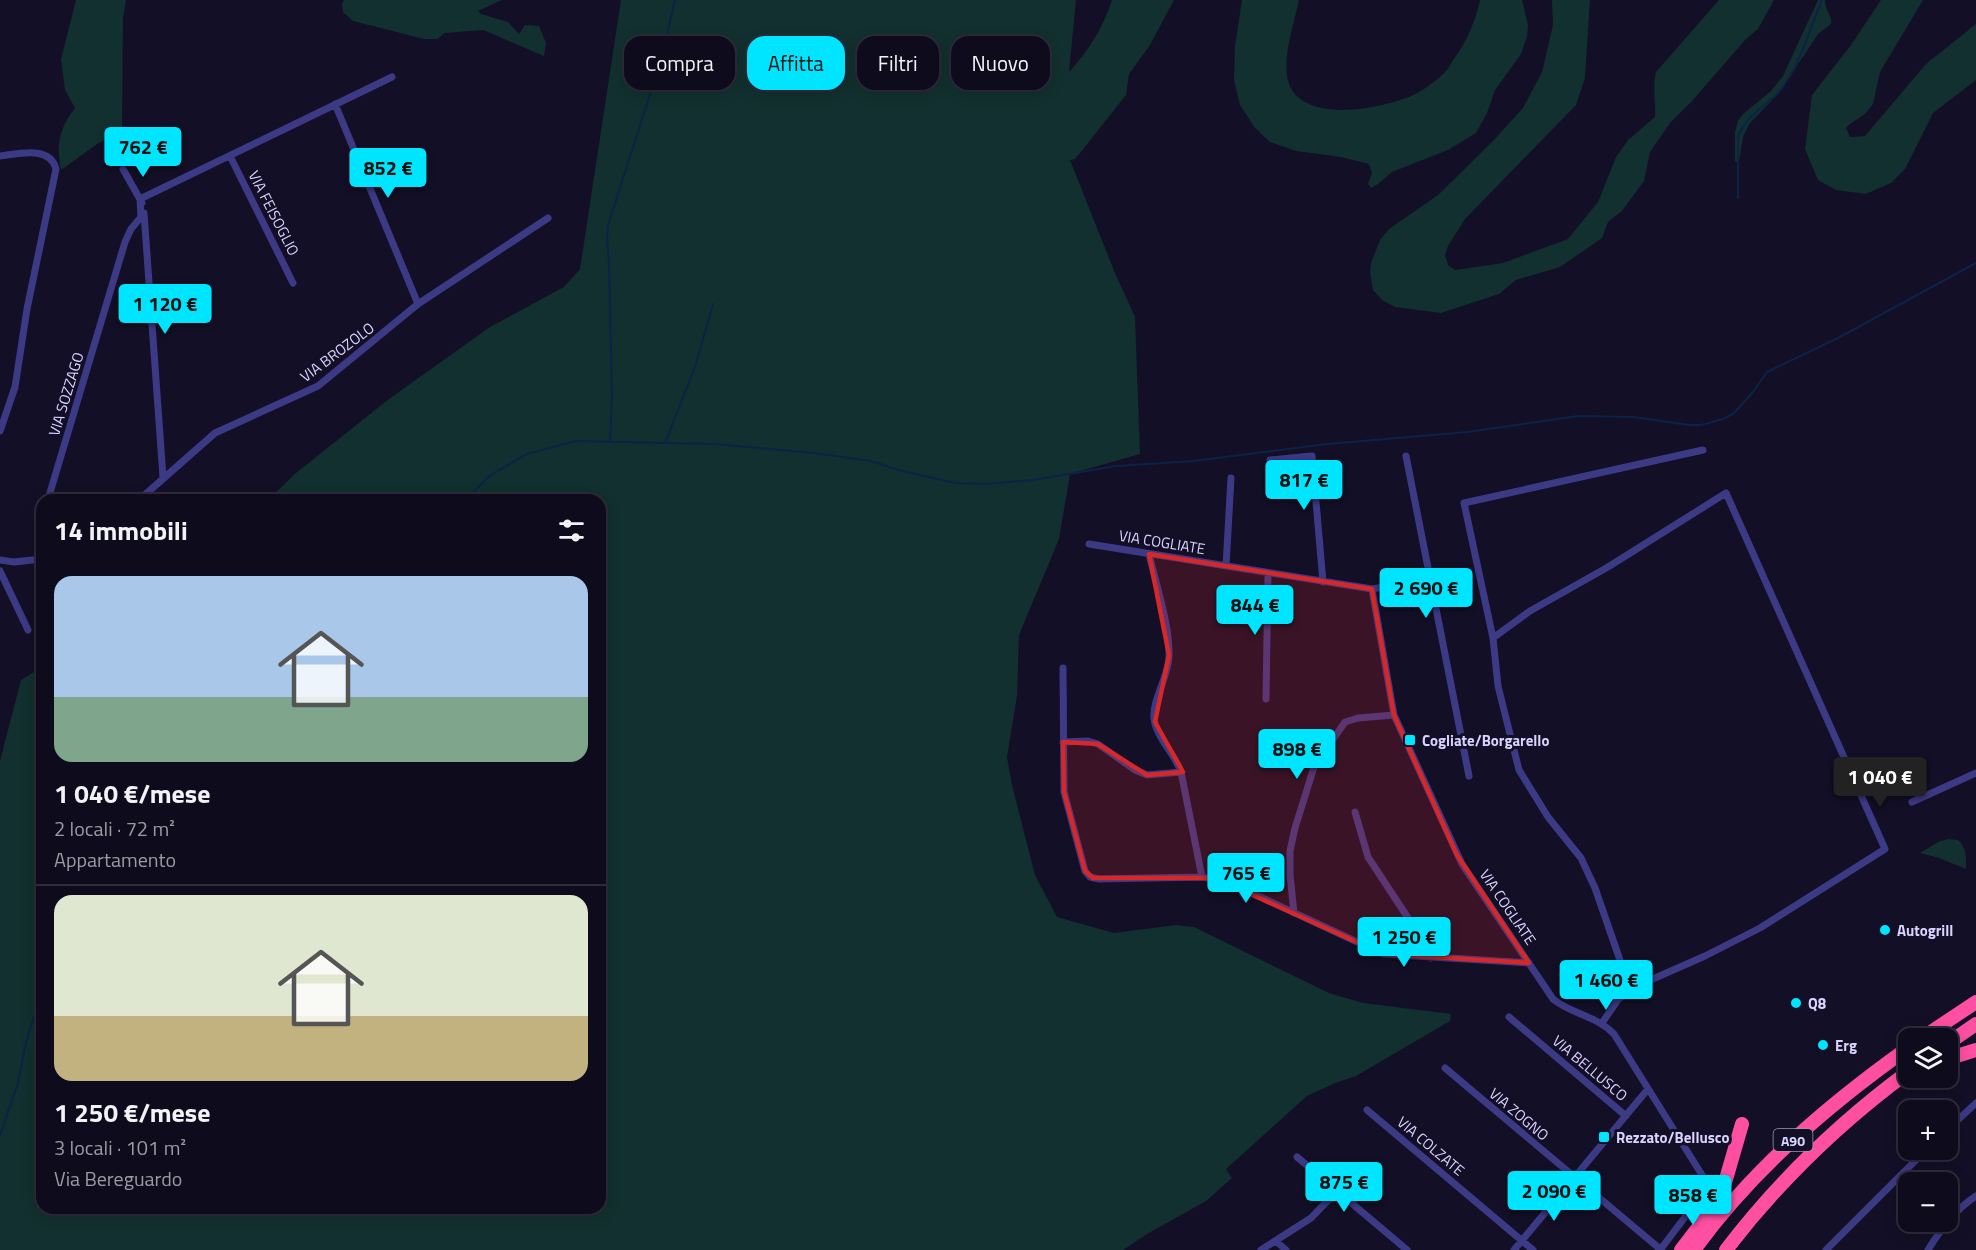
<!DOCTYPE html>
<html lang="it">
<head>
<meta charset="utf-8">
<style>
  :root { --surface:#0e0b1c; --page:#171425; --text:#f1f3f6; --muted:#9b9ba3; --line:#2e2b3b; --accent:#00e5ff }
  body { margin:0; font-family:"Titillium Web",sans-serif; background:var(--page); color:var(--text); height:100vh; display:flex; flex-direction:column; font-size:22px; white-space:nowrap }
  * { box-sizing:border-box; margin:0 }
  p { font-size:20px; color:var(--muted) }
  .icon { flex:none; width:33px; height:33px; fill:none; stroke:currentColor; stroke-width:2; stroke-linecap:round; stroke-linejoin:round }
  .map { position:relative; flex:1; overflow:hidden }
  .sheet { position:absolute; left:36px; top:494px; width:570px; height:720px; display:flex; flex-direction:column; background:var(--surface); border-radius:18px; box-shadow:0 3px 15px #0003,0 0 0 2px var(--line) }
  .sheet>* { flex:none }
  .hud { position:absolute; left:624px; top:36px; width:570px; height:54px; display:flex; gap:12px }
  .fabs { position:absolute; left:1898px; top:1028px; display:grid; gap:12px }
  .fabs a { display:grid; place-items:center; width:60px; height:60px; border-radius:12px; background:var(--surface); box-shadow:0 3px 15px #0003,0 0 0 2px var(--line); font-size:30px }
  .price { position:absolute; translate:-50% -51px; padding:0 14px; border-radius:6px; background:var(--accent); color:#111; font-size:20px; line-height:39px; filter:drop-shadow(0 2px 3px #0008) }
  .price::after { content:''; position:absolute; left:50%; top:36px; width:18px; height:14px; margin-left:-9px; background:inherit; clip-path:polygon(0 0,100% 0,50% 100%) }
  .price.current { background:#222; color:#fff }
  ul { padding:0; list-style:none }
  li { display:grid; align-content:center; gap:12px; height:318px; padding:0 18px }
  li+li { border-top:2px solid var(--line) }
  li span { display:grid; place-items:center; height:186px; border-radius:18px; color:#555 }
  li>.icon { margin-inline-start:auto }
  span .icon { width:108px; height:108px; fill:#fffc; stroke-width:1 }
  li b { font-size:26px }
  h2 { display:flex; justify-content:space-between; align-items:center; height:72px; padding:0 18px; font-size:26px }
  .tag { padding:0 21px; border-radius:18px; background:var(--surface); box-shadow:0 3px 15px #0003,0 0 0 2px var(--line); font-size:21px; line-height:54px }
  .tag.current { background:var(--accent); color:#111 }
  .map>svg:first-child { display:block }
</style>
</head>
<body>
<div class="map">
<svg width="1976" height="1250" viewBox="0 0 1976 1250">
  <rect width="100%" height="100%" fill="#130f26"/>
  <path fill="#12302f" d="M76,0H126L123,18L122,132L97,144L61,170C56,144 59,129 75,108L65,90L61,59Z
    M344,0H502L478,11L481,14L508,22L519,34L525,25L539,26L546,43L544,56L483,30L445,33L437,39H424L353,21L343,12L342,4Z
    M621,0H1076L1069,72C1089,50 1103,28 1112,0H1174L1150,45L1129,74L1126,95L1080,153L1075,159L1070,160L1115,273L1135,317L1140,454L1070,474L1059,539L1019,635L1017,696L1007,757L1012,785L1035,875L1057,917L1114,933L1176,925L1194,927L1329,993L1363,1003L1451,1014L1450,1021L1356,1076L1335,1083L1307,1096L1226,1169L1232,1178L1206,1201L1147,1234L1123,1250H0V761L21,680L42,667V1208H600V500L269,499L296,473L389,399L490,327L564,287L580,269Z
    M1242,0H1299C1294,24 1282,57 1288,81C1301,125 1380,109 1411,96C1421,92 1433,83 1441,76C1446,72 1449,67 1452,62C1467,41 1474,25 1480,0H1522L1528,25L1527,37L1521,54L1495,90L1487,113L1476,133L1448,150L1392,172L1378,184L1371,188L1368,184L1372,173L1369,164L1341,157L1296,151L1270,142L1255,128L1240,105L1234,80L1235,46Z
    M1552,0H1590L1585,78L1576,105L1465,219L1448,246L1445,255L1448,265L1455,270L1503,263L1568,239L1598,202L1616,157L1628,140L1655,117C1656,101 1652,87 1656,72L1719,0H1774L1758,29L1746,39L1692,101L1670,123L1650,152L1644,181L1622,211L1608,222L1602,238L1560,267L1516,280L1499,294L1441,313L1395,307L1382,300L1373,290L1370,272L1371,263L1380,240L1389,229L1438,195L1492,142L1523,108L1542,72L1553,25Z
    M1818,0H1825C1824,9 1833,16 1831,24L1818,34L1779,93L1749,124L1743,137L1739,161L1737,162L1735,161V132L1738,121L1743,114L1771,91L1783,76Z
    M1881,0H1923L1880,72L1873,104L1865,114L1850,124L1846,128L1850,137L1865,136L1926,64L1976,24V80L1933,113L1905,169L1891,183L1866,194L1836,190L1818,180L1805,149L1812,95L1851,45Z
    M1948,839L1958,840C1967,848 1966,858 1966,869L1939,858L1920,853L1938,842Z"/>
  <g fill="none" stroke-linecap="round" stroke-linejoin="round">
    <path stroke="#0c2248" stroke-width="2" d="M1738,198V138C1744,117 1764,108 1778,93C1801,66 1808,32 1822,0
      M610,442L612,397L609,261L607,240L608,225L662,57L675,0
      M665,443L695,367L713,304
      M466,500L489,476L527,454L576,441L715,444L814,453L871,461L902,471L955,483L986,484L1033,480L1116,466L1194,461L1327,444L1468,432L1578,416L1633,417L1689,425H1701L1723,419L1733,414L1753,392L1767,372L1838,338L1976,263
      M0,1135L18,1083L25,1046L42,990"/>
    <path stroke="#3d3a85" stroke-width="7" d="M335,104L418,304
      M0,156C18,154 50,145 56,169L27,309L15,387L0,431
      M230,156L293,283
      M123,169L142,203
      M144,213L163,477
      M1406,456L1469,776
      M1270,460L1312,456L1323,582
      M49,496L125,242L131,229L141,217L140,199L392,77
      M139,500L215,433L318,386L418,304L548,218
      M1089,544L1372,589L1430,579
      M1149,554C1156,585 1170,625 1169,657C1168,678 1152,700 1154,719C1157,739 1175,754 1181,772L1202,877
      M0,560L14,562L42,559
      M1226,566L1231,478
      M0,571L28,630
      M1372,589L1394,715L1462,864L1553,999C1571,1014 1597,1016 1614,1034L1707,1183V1188L1660,1250
      M1493,638L1530,611L1608,567L1726,493L1885,849L1760,928L1705,956L1630,989L1617,1001L1602,1023
      M1063,668L1064,792L1085,871L1090,877L1099,879L1202,877L1228,882L1383,954L1529,963
      M1266,699L1268,573
      M1063,742L1088,741L1098,744L1135,770L1147,775L1181,772
      M1912,802L1976,773
      M1355,812L1368,857L1412,924L1431,958
      M1294,913L1290,875V851L1295,828L1314,767L1345,722L1358,718L1394,715
      M1630,989L1595,888L1581,858L1548,817L1519,770L1498,686L1493,638L1464,503L1703,450
      M1509,1017L1626,1116
      M1445,1068L1660,1249
      M1367,1110L1533,1250
      M1947,1130L1976,1103
      M1297,1157L1407,1250
      M1276,1241L1286,1250
      M1261,1250L1311,1218L1337,1191
      M1514,1250L1648,1089
      M1826,1250L1927,1149
      M1928,1250C1940,1230 1956,1209 1976,1196"/>
    <path stroke="#ff4fa3" stroke-width="14" d="M1922,1038L1976,1002
      M1947,1044L1976,1024
      M1947,1059L1976,1050
      M1681,1250L1714,1207L1722,1193L1742,1124
      M1694,1250C1752,1170 1828,1105 1908,1048
      M1726,1250C1778,1182 1839,1123 1908,1072"/>
  </g>
  <path fill="#d62828" fill-opacity="0.2" stroke="#d62828" stroke-width="4.5" stroke-linejoin="round" d="M1149,554L1372,589L1394,715L1457,855L1529,963L1383,954L1215,878H1093L1085,871L1064,792L1063,742L1098,744L1147,775L1183,772L1155,722L1169,655Z"/>
  <g fill="#00e5ff" stroke="#130f26" stroke-width="2">
    <rect x="1404" y="734" width="12" height="12" rx="3"/>
    <circle cx="1885" cy="930" r="6"/>
    <circle cx="1796" cy="1003" r="6"/>
    <circle cx="1823" cy="1045" r="6"/>
    <rect x="1598" y="1131" width="12" height="12" rx="3"/>
  </g>
  <g text-anchor="middle" dominant-baseline="central" stroke-width="6" stroke-linejoin="round" paint-order="stroke">
    <rect fill="#130f26" stroke="#9e99be" stroke-width="1.5" x="1773.5" y="1129" width="39" height="22" rx="4.5"/>
    <g font-size="14" font-weight="bold" fill="#d9d4ff">
      <text x="1793" y="1140">A90</text>
    </g>
    <g font-size="15" fill="#d9d4ff" stroke="#130f26">
      <text transform="translate(274 213) rotate(63)">VIA FEISOGLIO</text>
      <text transform="translate(337 352) rotate(-37)">VIA BROZOLO</text>
      <text transform="translate(66 394) rotate(-73)">VIA SOZZAGO</text>
      <text transform="translate(1162 542) rotate(9)">VIA COGLIATE</text>
      <text transform="translate(1508 907) rotate(56)">VIA COGLIATE</text>
      <text transform="translate(1590 1068) rotate(40)">VIA BELLUSCO</text>
      <text transform="translate(1519 1114) rotate(40)">VIA ZOGNO</text>
      <text transform="translate(1431 1146) rotate(40)">VIA COLZATE</text>
    </g>
    <g font-size="15" font-weight="bold" fill="#d9d4ff" stroke="#130f26" text-anchor="start">
      <text x="1422" y="740">Cogliate/Borgarello</text>
      <text x="1897" y="930">Autogrill</text>
      <text x="1808" y="1003">Q8</text>
      <text x="1835" y="1045">Erg</text>
      <text x="1616" y="1137">Rezzato/Bellusco</text>
    </g>
  </g>
</svg>
<div class="fabs">
<a><svg class="icon" aria-label="layers" viewBox="0 0 24 24"><path d="M12 4l9 5-9 5-9-5zM3 14l9 5 9-5"/></svg></a>
<a>+</a>
<a>−</a>
</div>
<b class="price" style="left:143px;top:178px">762 €</b>
<b class="price" style="left:388px;top:199px">852 €</b>
<b class="price" style="left:165px;top:335px">1 120 €</b>
<b class="price" style="left:1304px;top:511px">817 €</b>
<b class="price" style="left:1426px;top:619px">2 690 €</b>
<b class="price" style="left:1255px;top:636px">844 €</b>
<b class="price" style="left:1297px;top:780px">898 €</b>
<b class="price current" style="left:1880px;top:808px">1 040 €</b>
<b class="price" style="left:1246px;top:904px">765 €</b>
<b class="price" style="left:1404px;top:968px">1 250 €</b>
<b class="price" style="left:1606px;top:1011px">1 460 €</b>
<b class="price" style="left:1344px;top:1213px">875 €</b>
<b class="price" style="left:1554px;top:1222px">2 090 €</b>
<b class="price" style="left:1693px;top:1226px">858 €</b>
<div class="hud">
<a class="tag">Compra</a>
<a class="tag current">Affitta</a>
<a class="tag">Filtri</a>
<a class="tag">Nuovo</a>
</div>
<section class="sheet">
<h2>14 immobili<svg class="icon" aria-label="filters" viewBox="0 0 24 24"><path d="M4 7h16M4 17h16"/><circle cx="9" cy="7" r="2"/><circle cx="15" cy="17" r="2"/></svg></h2>
<ul>
<li><span style="background:linear-gradient(#a9c7e8 65%,#7fa58c 0)"><svg class="icon" aria-label="home" viewBox="0 0 24 24"><path d="M3 11l9-7 9 7M6 9v11h12V9"/></svg></span><div><b>1 040 €/mese</b><p>2 locali · 72 m²</p><p>Appartamento</p></div></li>
<li><span style="background:linear-gradient(#dfe7d0 65%,#c2b280 0)"><svg class="icon" aria-label="home" viewBox="0 0 24 24"><path d="M3 11l9-7 9 7M6 9v11h12V9"/></svg></span><div><b>1 250 €/mese</b><p>3 locali · 101 m²</p><p>Via Bereguardo</p></div></li>
</ul>
</section>
</div>
</body>
</html>
